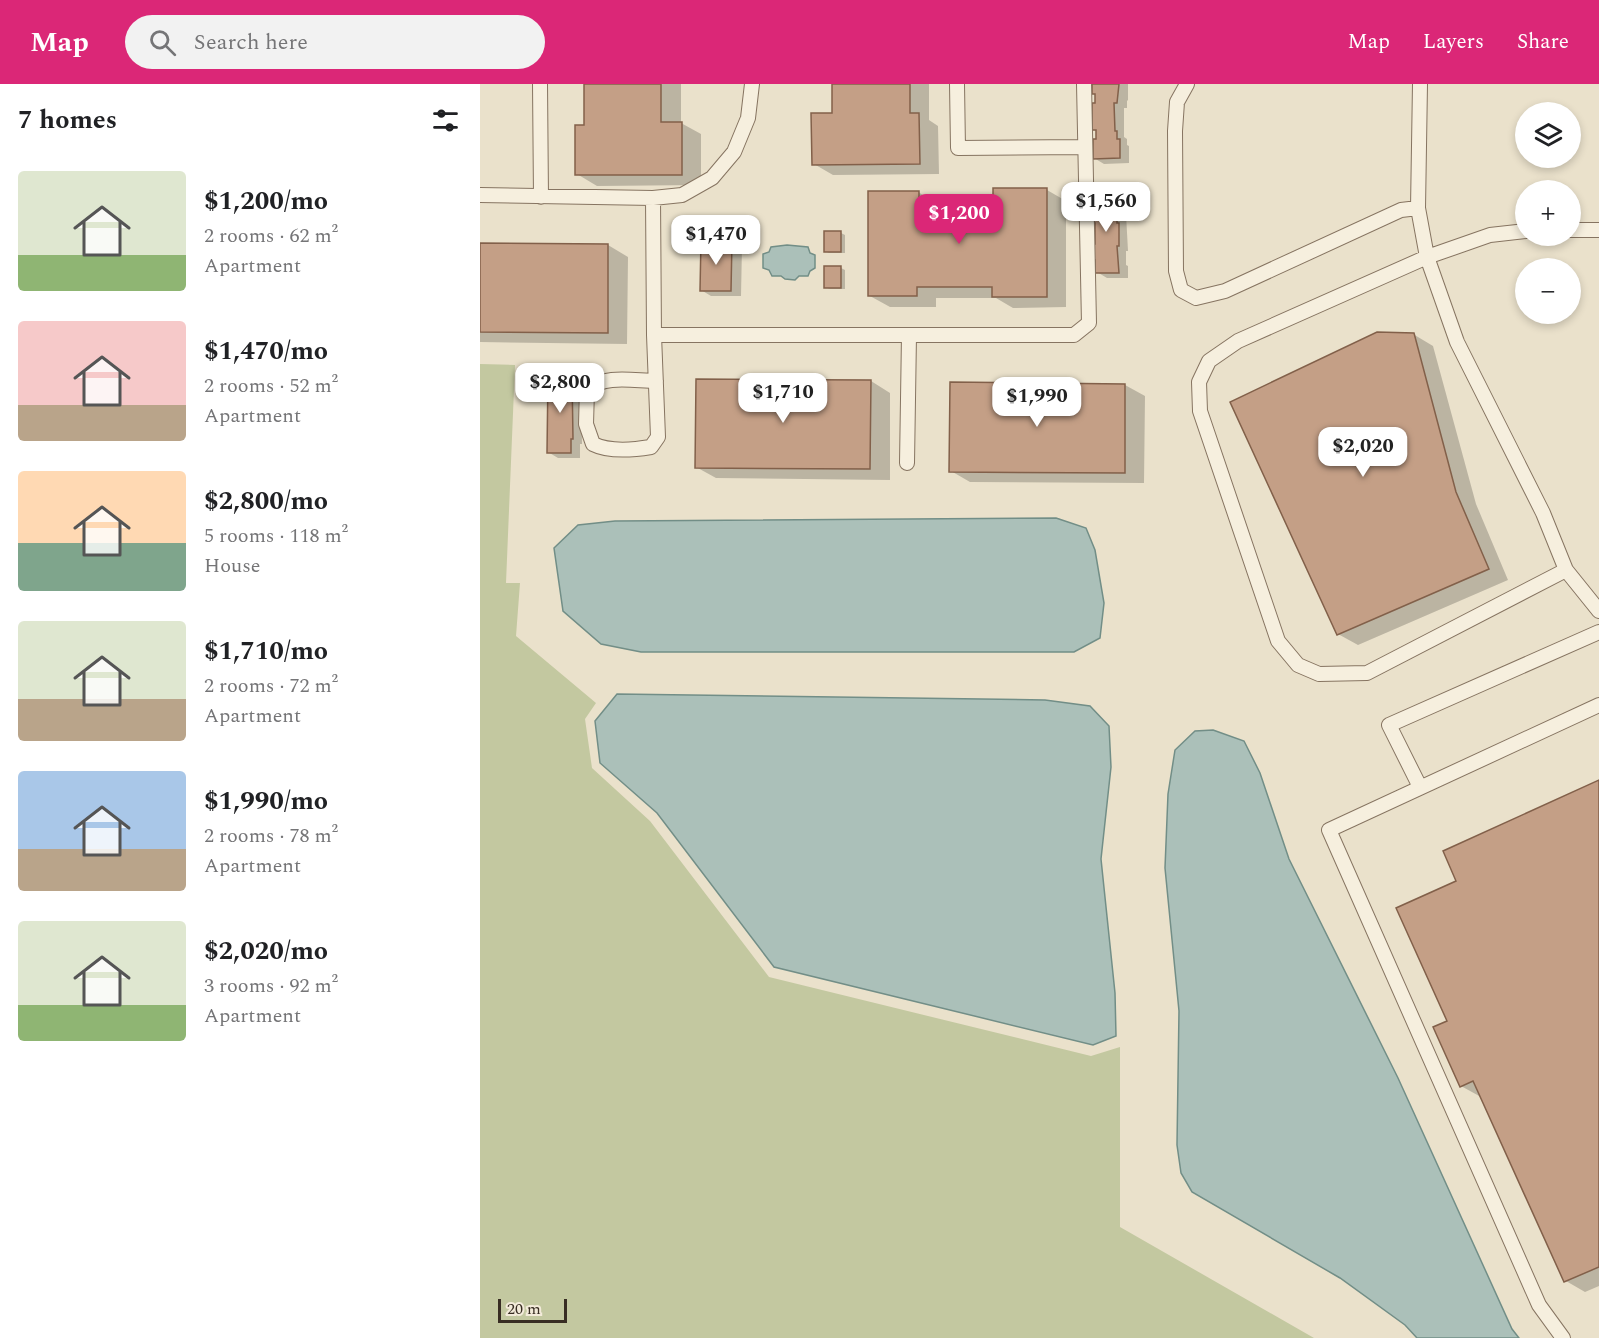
<!DOCTYPE html>
<html lang="en">
<head>
<meta charset="utf-8">
<style>
  :root { --surface:#fff; --page:#f2f2f2; --text:#202124; --muted:#757577; --accent:#db2777 }
  body { margin:0; font-family:Spectral,serif; background:var(--page); color:var(--text); height:100vh; display:flex; flex-direction:column; font-size:22px; white-space:nowrap }
  * { box-sizing:border-box; margin:0 }
  p { font-size:20px; color:var(--muted) }
  .icon { flex:none; width:33px; height:33px; fill:none; stroke:currentColor; stroke-width:2; stroke-linecap:round; stroke-linejoin:round }
  .map { position:relative; flex:1; overflow:hidden }
  .panel { display:flex; flex-direction:column; background:var(--surface); width:480px }
  .panel>* { flex:none }
  .tools { position:absolute; left:1035px; top:18px; display:grid; gap:12px }
  .tools a { display:grid; place-items:center; width:66px; height:66px; border-radius:50%; background:var(--surface); box-shadow:0 3px 9px #0003; font-size:30px }
  .scale { position:absolute; left:18px; bottom:15px; width:69px; box-sizing:border-box; padding-left:6px; border:3px solid #382d23; border-top:0; font-size:16px; line-height:21px; white-space:nowrap; color:#382d23; -webkit-text-stroke:4px #f3ebda; paint-order:stroke }
  .price { position:absolute; translate:-50% -51px; padding:0 14px; border-radius:12px; background:#fff; color:#222; font-size:20px; line-height:39px; filter:drop-shadow(0 2px 3px #0008) }
  .price::after { content:''; position:absolute; left:50%; top:36px; width:18px; height:14px; margin-left:-9px; background:inherit; clip-path:polygon(0 0,100% 0,50% 100%) }
  .price.active { background:var(--accent); color:#fff }
  ul { padding:0; list-style:none }
  li { display:flex; align-items:center; gap:18px; height:150px; padding:0 18px }
  li span { display:grid; place-items:center; flex:none; width:168px; height:120px; border-radius:6px; color:#555 }
  li>.icon { margin-inline-start:auto }
  span .icon { width:72px; height:72px; fill:#fffc; stroke-width:1 }
  li b { font-size:26px }
  h2 { display:flex; justify-content:space-between; align-items:center; height:72px; padding:0 18px; font-size:26px }
  header { display:flex; align-items:center; gap:36px; box-sizing:border-box; height:84px; padding:0 30px; background:var(--accent); color:#fff }
  header strong { font-size:28px }
  nav { display:flex; gap:33px; margin-inline-start:auto; font-size:21px }
  .search { width:420px; height:54px; background:var(--page); display:flex; align-items:center; gap:15px; box-sizing:border-box; padding:0 21px; border-radius:33px; color:var(--muted); font-size:22px }
  main { display:flex; flex:1; min-height:0 }
  .map>svg:first-child { display:block }
</style>
</head>
<body>
<header>
<strong>Map</strong>
<div class="search"><svg class="icon" aria-label="search" viewBox="0 0 24 24"><circle cx="10" cy="10" r="6"/><path d="M15 15l6 6"/></svg>Search here</div>
<nav><a>Map</a><a>Layers</a><a>Share</a></nav>
</header>
<main>
<section class="panel">
<h2>7 homes<svg class="icon" aria-label="filters" viewBox="0 0 24 24"><path d="M4 7h16M4 17h16"/><circle cx="9" cy="7" r="2"/><circle cx="15" cy="17" r="2"/></svg></h2>
<ul>
<li><span style="background:linear-gradient(#dfe7d0 70%,#8fb573 0)"><svg class="icon" aria-label="home" viewBox="0 0 24 24"><path d="M3 11l9-7 9 7M6 9v11h12V9"/></svg></span><div><b>$1,200/mo</b><p>2 rooms · 62 m²</p><p>Apartment</p></div></li>
<li><span style="background:linear-gradient(#f6c9c9 70%,#b9a48a 0)"><svg class="icon" aria-label="home" viewBox="0 0 24 24"><path d="M3 11l9-7 9 7M6 9v11h12V9"/></svg></span><div><b>$1,470/mo</b><p>2 rooms · 52 m²</p><p>Apartment</p></div></li>
<li><span style="background:linear-gradient(#ffd9b3 60%,#7fa58c 0)"><svg class="icon" aria-label="home" viewBox="0 0 24 24"><path d="M3 11l9-7 9 7M6 9v11h12V9"/></svg></span><div><b>$2,800/mo</b><p>5 rooms · 118 m²</p><p>House</p></div></li>
<li><span style="background:linear-gradient(#dfe7d0 65%,#b9a48a 0)"><svg class="icon" aria-label="home" viewBox="0 0 24 24"><path d="M3 11l9-7 9 7M6 9v11h12V9"/></svg></span><div><b>$1,710/mo</b><p>2 rooms · 72 m²</p><p>Apartment</p></div></li>
<li><span style="background:linear-gradient(#a9c7e8 65%,#b9a48a 0)"><svg class="icon" aria-label="home" viewBox="0 0 24 24"><path d="M3 11l9-7 9 7M6 9v11h12V9"/></svg></span><div><b>$1,990/mo</b><p>2 rooms · 78 m²</p><p>Apartment</p></div></li>
<li><span style="background:linear-gradient(#dfe7d0 70%,#8fb573 0)"><svg class="icon" aria-label="home" viewBox="0 0 24 24"><path d="M3 11l9-7 9 7M6 9v11h12V9"/></svg></span><div><b>$2,020/mo</b><p>3 rooms · 92 m²</p><p>Apartment</p></div></li>
</ul>
</section>
<div class="map">
<svg width="1119" height="1254" viewBox="0 0 1119 1254">
  <rect width="100%" height="100%" fill="#eae1cb"/>
  <path fill="#c3c8a0" d="M0,280L35,281L26,499H40L36,552L116,619L105,635L112,684L170,737L289,893L611,972L640,963V1143L834,1254H0Z"/>
  <path fill="#abc0b9" stroke="#728e87" stroke-width="1.5" d="M307,161L328,163L330,169L335,171V184L330,187L328,192H319L315,196L305,195L301,192H292L289,186L283,184V170L289,168L291,163Z
    M576,434L606,444L615,466L624,519L620,554L594,568H161L121,560L83,527L74,464L98,441L135,437Z
    M137,610L565,616L610,622L629,642L631,683L621,775L635,909L636,952L613,961L294,883L177,729L120,679L115,637Z
    M733,646L764,657L780,689L809,775L918,994L1032,1245L1039,1254H937L925,1241L860,1194L712,1108L701,1089L697,1061L699,927L685,784L688,710L695,666L715,647Z"/>
  <path fill="#0003" d="M105,0H201V39L221,50V101L117,102L97,90L105,42Z
    M353,0H449V36L458,42L459,90L353,91L334,80L354,30Z
    M613,0H648V16L647,17V24H644V53L647,55V61L649,62V79L624,80L614,74L618,47L614,45L617,11L613,9Z
    M567,106L586,117V223L533,224L516,214H456V223H410L390,212L438,108L458,120V127H515Z
    M639,111L648,117V130H646L648,167H646V181L648,182V194H627L617,188Z
    M361,149L365,151V169H349L345,167Z
    M252,158L262,163L261,212H231L221,206Z
    M0,160L128,161L148,173L147,260L0,258Z
    M361,184L365,186V205H350L345,203Z
    M933,250L953,262L996,420L1028,496L878,561L858,550Z
    M91,293L101,299L102,360H100V374H78L68,368Z
    M391,297L410,309V396L236,394L216,383Z
    M471,300L645,301L665,312L664,399L490,398L471,387Z
    M1119,698V1202L1105,1208L1086,1197L1001,1013L981,1002L969,938L978,797Z"/>
  <path fill="#c49f86" stroke="#82604a" stroke-width="1.5" d="M104,0H181V38H202V91H95V41H104Z
    M352,0H430V29H439L440,80L332,81L331,29H352Z
    M612,0H639L637,19H634L635,47H637V55H640V74L613,75V55H616V46H612V19H615V10H612Z
    M513,104H567V213H512V203H437V212H388V107H439V125H513Z
    M615,110H639V125H637V139H639V162H637L639,189H615V176H613V160H615V139H613Z
    M344,147H361V168H344Z
    M221,156H252L251,207H220Z
    M0,159L128,160V249L0,248Z
    M344,182H361V204H344Z
    M897,248L934,249L976,408L1009,485L857,551L750,318Z
    M68,291L92,292L93,355H91V369H67Z
    M216,295L391,296L390,385L215,384Z
    M470,298L645,300V389L469,388Z
    M1119,696V1183L1084,1198L993,997L980,1003L953,943L967,937L916,824L976,797L963,767Z"/>
  <g fill="none" stroke-linecap="round" stroke-linejoin="round">
    <g stroke="#867461" stroke-width="16">
      <path id="lane" d="M60,0L61,113
        M477,0L478,64L605,63
        M707,0L697,18L695,47L696,187L701,206L716,214L745,207L921,126L938,124
        M940,0L938,124L947,173L1010,151L1046,147
        M0,111L173,114L202,111L232,94L254,68L268,34L272,0
        M173,114L174,251H594L609,239L604,0
        M1090,146H1119
        M174,251L178,353L171,363C153,366 129,368 113,360L106,340L107,306C125,290 154,297 176,297
        M427,379L429,251
        M1086,486L887,589L839,590L818,581L798,557L720,327L719,298L729,277L758,257L947,173L977,258L1063,429L1086,486L1119,527
        M940,703L909,641L1119,548
        M1083,1254L1059,1221L849,746L1119,621"/>
    </g>
    <use href="#lane" stroke="#f6efde" stroke-width="14"/>
  </g>
</svg>
<div class="tools">
<a><svg class="icon" aria-label="layers" viewBox="0 0 24 24"><path d="M12 4l9 5-9 5-9-5zM3 14l9 5 9-5"/></svg></a>
<a>+</a>
<a>−</a>
</div>
<div class="scale">20 m</div>
<b class="price" style="left:626px;top:149px">$1,560</b>
<b class="price active" style="left:479px;top:161px">$1,200</b>
<b class="price" style="left:236px;top:182px">$1,470</b>
<b class="price" style="left:80px;top:330px">$2,800</b>
<b class="price" style="left:303px;top:340px">$1,710</b>
<b class="price" style="left:557px;top:344px">$1,990</b>
<b class="price" style="left:883px;top:394px">$2,020</b>
</div>
</main>
</body>
</html>
